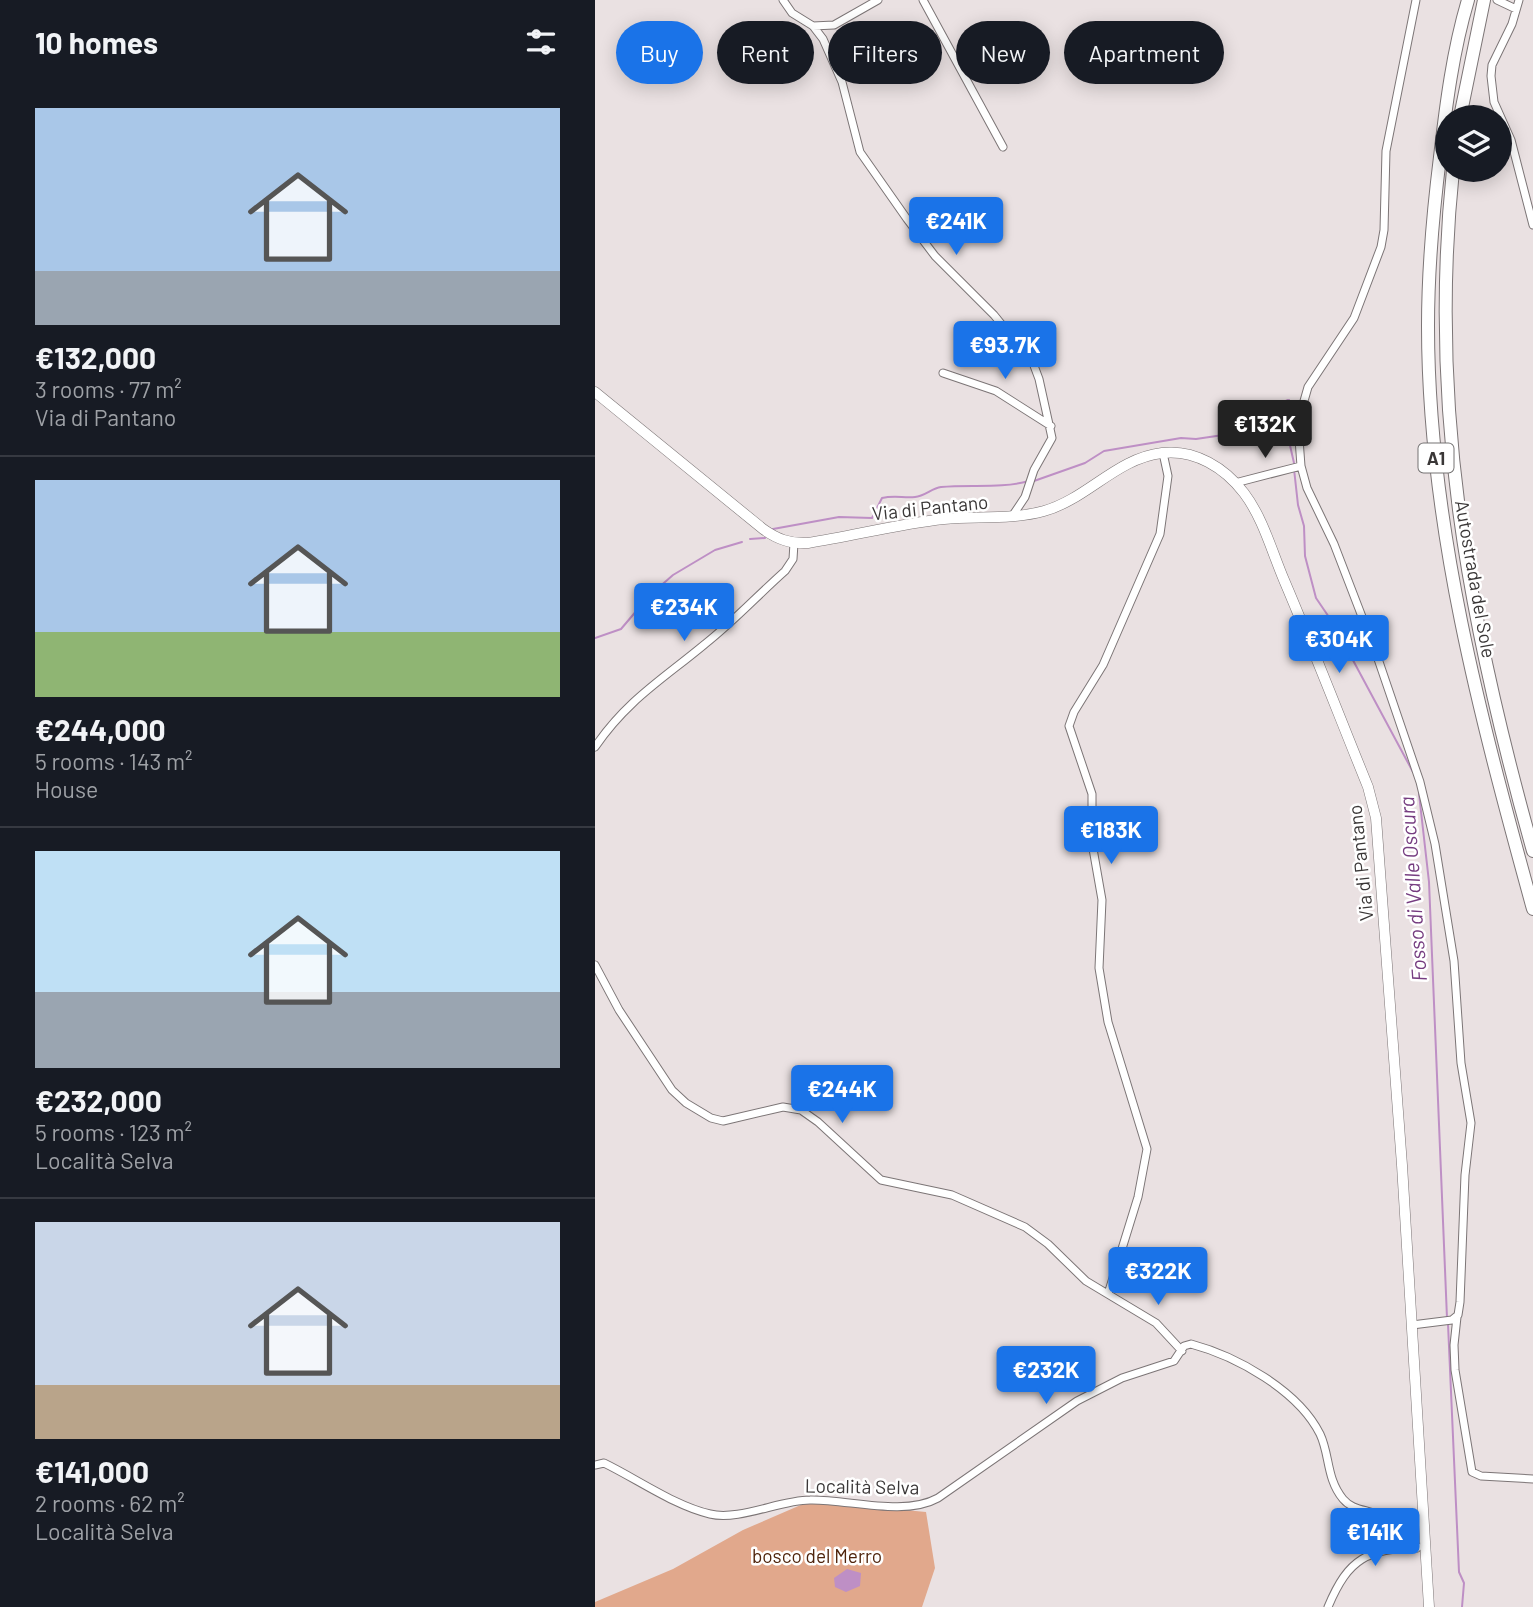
<!DOCTYPE html>
<html lang="en">
<head>
<meta charset="utf-8">
<style>
  :root { --surface:#171b24; --page:#242831; --text:#f1f3f6; --muted:#9ea1a6; --line:#363941; --accent:#1a73e8 }
  body { margin:0; font-family:Barlow,sans-serif; background:var(--page); color:var(--text); height:100vh; display:flex; flex-direction:column; font-size:26px; white-space:nowrap }
  * { box-sizing:border-box; margin:0 }
  p { font-size:23px; color:var(--muted) }
  .icon { flex:none; width:38px; height:38px; fill:none; stroke:currentColor; stroke-width:2; stroke-linecap:round; stroke-linejoin:round }
  .map { position:relative; flex:1; overflow:hidden }
  .sheet { display:flex; flex-direction:column; background:var(--surface); width:595px }
  .sheet>* { flex:none }
  .banner { position:absolute; left:21px; top:21px; width:665px; height:63px; display:flex; gap:14px }
  .buttons { position:absolute; left:840px; top:105px; display:grid; gap:14px }
  .buttons a { display:grid; place-items:center; width:77px; height:77px; border-radius:50%; background:var(--surface); box-shadow:0 4px 18px #0003; font-size:35px }
  .price { position:absolute; translate:-50% -60px; padding:0 16px; border-radius:7px; background:var(--accent); color:#fff; font-size:23px; line-height:46px; filter:drop-shadow(0 2px 4px #0008) }
  .price::after { content:''; position:absolute; left:50%; top:42px; width:21px; height:16px; margin-left:-10px; background:inherit; clip-path:polygon(0 0,100% 0,50% 100%) }
  .price.on { background:#222; color:#fff }
  ul { padding:0; list-style:none }
  li { display:grid; align-content:center; gap:14px; height:371px; padding:0 35px }
  li+li { border-top:2px solid var(--line) }
  li span { display:grid; place-items:center; height:217px; border-radius:0px; color:#555 }
  li>.icon { margin-inline-start:auto }
  span .icon { width:126px; height:126px; fill:#fffc; stroke-width:1 }
  li b { font-size:30px }
  h2 { display:flex; justify-content:space-between; align-items:center; height:84px; padding:0 35px; font-size:30px }
  .pill { padding:0 24px; border-radius:32px; background:var(--surface); box-shadow:0 4px 18px #0003; font-size:24px; line-height:63px }
  .pill.on { background:var(--accent); color:#fff }
  main { display:flex; flex:1; min-height:0 }
  .map>svg:first-child { display:block }
</style>
</head>
<body>
<main>
<section class="sheet">
<h2>10 homes<svg class="icon" aria-label="filters" viewBox="0 0 24 24"><path d="M4 7h16M4 17h16"/><circle cx="9" cy="7" r="2"/><circle cx="15" cy="17" r="2"/></svg></h2>
<ul>
<li><span style="background:linear-gradient(#a9c7e8 75%,#9aa5b1 0)"><svg class="icon" aria-label="home" viewBox="0 0 24 24"><path d="M3 11l9-7 9 7M6 9v11h12V9"/></svg></span><div><b>€132,000</b><p>3 rooms · 77 m²</p><p>Via di Pantano</p></div></li>
<li><span style="background:linear-gradient(#a9c7e8 70%,#8fb573 0)"><svg class="icon" aria-label="home" viewBox="0 0 24 24"><path d="M3 11l9-7 9 7M6 9v11h12V9"/></svg></span><div><b>€244,000</b><p>5 rooms · 143 m²</p><p>House</p></div></li>
<li><span style="background:linear-gradient(#bfe0f5 65%,#9aa5b1 0)"><svg class="icon" aria-label="home" viewBox="0 0 24 24"><path d="M3 11l9-7 9 7M6 9v11h12V9"/></svg></span><div><b>€232,000</b><p>5 rooms · 123 m²</p><p>Località Selva</p></div></li>
<li><span style="background:linear-gradient(#c9d6e8 75%,#b9a48a 0)"><svg class="icon" aria-label="home" viewBox="0 0 24 24"><path d="M3 11l9-7 9 7M6 9v11h12V9"/></svg></span><div><b>€141,000</b><p>2 rooms · 62 m²</p><p>Località Selva</p></div></li>
</ul>
</section>
<div class="map">
<svg width="938" height="1607" viewBox="0 0 938 1607">
  <rect width="100%" height="100%" fill="#eae1e2"/>
  <path fill="#e1a88c" d="M215,1501L331,1512L340,1568L327,1607H0V1602L78,1569L148,1530Z"/>
  <path fill="#be8fc5" d="M252,1569L266,1573L265,1586L251,1592L240,1587L239,1578Z"/>
  <g fill="none" stroke-linecap="round" stroke-linejoin="round">
    <path stroke="#be8fc5" stroke-width="2" d="M694,400L689,419L699,463
      M699,469L703,505L709,526L710,556L721,598L738,623L818,772
      M439,481L490,463L509,451L586,438L601,439L662,430L673,420L680,406L693,400
      M178,529L244,517L277,518L287,498C299,495 308,498 320,497C330,496 337,488 346,487C375,484 405,489 434,481
      M155,539L170,538
      M0,638L26,629L54,596L78,575L120,550L147,542
      M824,794L834,882L852,1318
      M853,1324L864,1572L869,1583L867,1607"/>
    <g stroke="#7c7576" stroke-width="9">
      <path id="street" d="M188,0L197,13L218,26L228,39L247,82L265,152L312,219L340,256L399,315L438,363L444,379L457,438L439,470L430,497L418,515
        M328,0L408,147
        M902,0L921,9
        M924,0L917,24L897,65L896,76L899,102L916,140L938,225
        M218,26L239,25L283,0
        M348,373L401,391L456,426
        M640,483L706,466
        M0,747C32,700 68,679 110,644C138,622 163,595 190,571L198,559L199,543
        M0,965L24,1010L77,1090L91,1103L116,1118L128,1121L188,1107L206,1110L223,1122L286,1180L357,1195L430,1227L453,1244L491,1281L561,1323L587,1351
        M513,1294L543,1197L552,1149L513,1022L504,968L507,900L497,843V794L474,726L479,712L508,665L565,534L573,476L568,453
        M862,1317L859,1345L860,1370L877,1472L886,1476L938,1479
        M817,1325L857,1320L863,1315L865,1302L870,1175L876,1123L866,1063L859,961L840,844L825,782L781,653L739,544L712,488L706,466L704,439L705,415L713,387L759,318L786,247L789,230L791,151L821,0
        M0,1465L9,1463C42,1479 80,1506 115,1514C144,1521 185,1500 215,1500C252,1499 309,1517 343,1498L482,1401L527,1378L579,1361L589,1346L596,1344C641,1356 703,1390 725,1434C735,1455 731,1478 748,1499C758,1511 772,1509 786,1516C800,1523 809,1538 822,1548
        M733,1607C754,1557 772,1550 823,1547"/>
    </g>
    <g stroke="#7c7576" stroke-width="11">
      <path id="secondary" d="M0,392L168,529C182,539 195,544 213,543C258,536 303,524 349,519C382,516 417,520 449,511C492,499 522,458 567,453C600,449 630,468 649,493C668,518 677,552 689,580C718,648 745,718 773,787L781,818L807,1165L834,1607"/>
    </g>
    <g stroke="#7c7576" stroke-width="14">
      <path id="highway" d="M873,0C858,50 851,105 845,157C838,213 833,269 833,326C833,524 886,720 938,909
        M865,117L889,0
        M858,170C833,408 874,623 938,851"/>
    </g>
    <use href="#street" stroke="#fff" stroke-width="7"/>
    <use href="#secondary" stroke="#fff" stroke-width="10"/>
    <use href="#highway" stroke="#fff" stroke-width="12"/>
  </g>
  <g text-anchor="middle" dominant-baseline="central" stroke-width="5" stroke-linejoin="round" paint-order="stroke">
    <rect fill="#fff" stroke="#757373" stroke-width="2" x="823.5" y="443.5" width="35" height="29" rx="5"/>
    <g font-size="18" font-weight="bold" fill="#3a3737">
      <text x="841" y="458">A1</text>
    </g>
    <g font-size="19" fill="#3a3737" stroke="#fff">
      <text transform="translate(335 507) rotate(-6)">Via di Pantano</text>
      <text transform="translate(881 579) rotate(80)">Autostrada del Sole</text>
      <text transform="translate(765 863) rotate(-96)">Via di Pantano</text>
      <text transform="translate(267 1486) rotate(1)">Località Selva</text>
    </g>
    <g font-size="19" fill="#4f240c" stroke="#fff">
      <text x="222" y="1555">bosco del Merro</text>
    </g>
    <g font-size="21" font-style="italic" fill="#763d80" stroke="#fff">
      <text transform="translate(817 889) rotate(-94)">Fosso di Valle Oscura</text>
    </g>
  </g>
</svg>
<div class="buttons">
<a><svg class="icon" aria-label="layers" viewBox="0 0 24 24"><path d="M12 4l9 5-9 5-9-5zM3 14l9 5 9-5"/></svg></a>
</div>
<b class="price" style="left:361px;top:257px">€241K</b>
<b class="price" style="left:410px;top:381px">€93.7K</b>
<b class="price on" style="left:670px;top:460px">€132K</b>
<b class="price" style="left:89px;top:643px">€234K</b>
<b class="price" style="left:744px;top:675px">€304K</b>
<b class="price" style="left:516px;top:866px">€183K</b>
<b class="price" style="left:247px;top:1125px">€244K</b>
<b class="price" style="left:563px;top:1307px">€322K</b>
<b class="price" style="left:451px;top:1406px">€232K</b>
<b class="price" style="left:780px;top:1568px">€141K</b>
<div class="banner">
<a class="pill on">Buy</a>
<a class="pill">Rent</a>
<a class="pill">Filters</a>
<a class="pill">New</a>
<a class="pill">Apartment</a>
</div>
</div>
</main>
</body>
</html>
